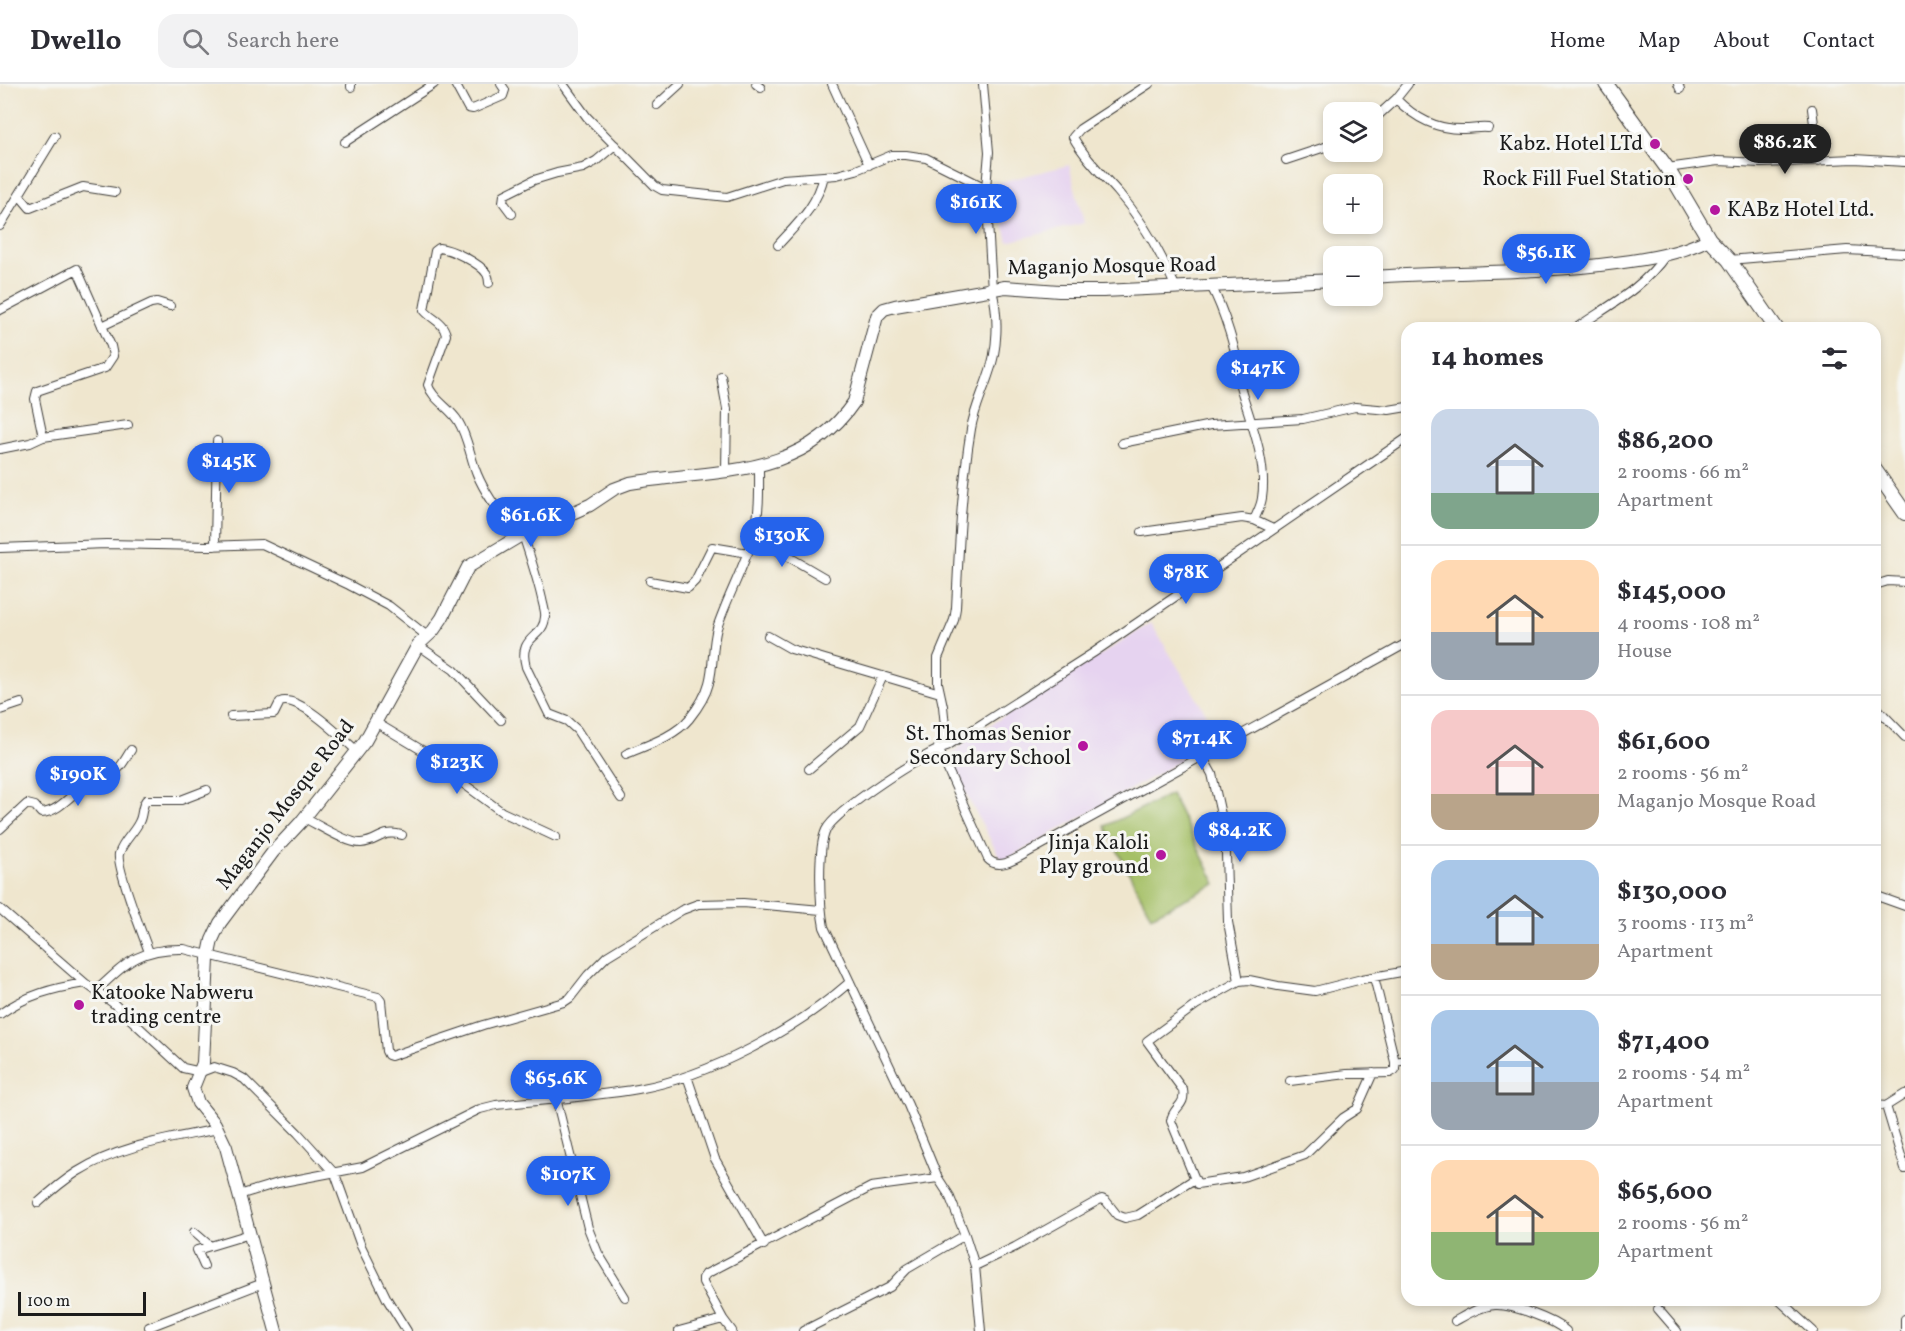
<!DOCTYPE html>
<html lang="en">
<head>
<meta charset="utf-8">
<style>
  :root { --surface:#fff; --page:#f2f2f3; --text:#2b2b33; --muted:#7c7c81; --line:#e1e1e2; --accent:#2563eb }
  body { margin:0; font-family:Vollkorn,serif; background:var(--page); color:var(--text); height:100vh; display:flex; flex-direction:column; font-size:22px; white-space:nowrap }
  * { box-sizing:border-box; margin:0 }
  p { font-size:20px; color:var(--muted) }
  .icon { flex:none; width:33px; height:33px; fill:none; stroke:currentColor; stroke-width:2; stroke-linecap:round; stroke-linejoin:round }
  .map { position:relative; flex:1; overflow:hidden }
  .side { position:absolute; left:1401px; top:238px; width:480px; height:984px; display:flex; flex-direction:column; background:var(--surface); border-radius:18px; box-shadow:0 3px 9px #0003 }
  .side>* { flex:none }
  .tools { position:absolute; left:1323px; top:18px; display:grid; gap:12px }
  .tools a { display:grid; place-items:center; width:60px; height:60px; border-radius:12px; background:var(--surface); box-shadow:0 3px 9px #0003; font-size:30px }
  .scale { position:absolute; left:18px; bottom:15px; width:128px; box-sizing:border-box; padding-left:6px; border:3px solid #1c1c1c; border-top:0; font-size:16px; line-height:21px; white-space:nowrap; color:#1c1c1c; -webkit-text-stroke:4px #f6f6f2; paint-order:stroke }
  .price { position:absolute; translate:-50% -51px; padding:0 14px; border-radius:21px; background:var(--accent); color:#fff; font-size:20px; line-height:39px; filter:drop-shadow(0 2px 3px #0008) }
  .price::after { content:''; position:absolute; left:50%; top:36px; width:18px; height:14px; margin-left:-9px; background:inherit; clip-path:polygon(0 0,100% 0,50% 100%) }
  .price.selected { background:#222; color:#fff }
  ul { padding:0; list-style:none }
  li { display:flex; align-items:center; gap:18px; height:150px; padding:0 30px }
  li+li { border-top:2px solid var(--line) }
  li span { display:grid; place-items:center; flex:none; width:168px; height:120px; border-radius:18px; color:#555 }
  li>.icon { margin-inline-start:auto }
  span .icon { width:72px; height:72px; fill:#fffc; stroke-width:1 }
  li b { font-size:26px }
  h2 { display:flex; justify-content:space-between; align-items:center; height:72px; padding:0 30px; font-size:26px }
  header { display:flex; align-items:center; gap:36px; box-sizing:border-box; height:84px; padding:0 30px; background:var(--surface); border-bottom:2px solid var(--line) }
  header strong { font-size:28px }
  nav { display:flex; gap:33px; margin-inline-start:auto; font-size:21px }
  .search { width:420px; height:54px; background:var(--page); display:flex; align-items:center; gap:15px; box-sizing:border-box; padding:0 21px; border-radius:18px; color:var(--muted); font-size:22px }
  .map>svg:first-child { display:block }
</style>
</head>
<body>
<header>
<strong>Dwello</strong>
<div class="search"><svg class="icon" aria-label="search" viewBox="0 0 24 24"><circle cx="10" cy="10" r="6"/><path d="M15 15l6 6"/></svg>Search here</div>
<nav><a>Home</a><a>Map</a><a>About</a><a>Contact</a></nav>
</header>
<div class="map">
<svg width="1905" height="1247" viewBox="0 0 1905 1247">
  <rect width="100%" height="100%" fill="#f6f6f2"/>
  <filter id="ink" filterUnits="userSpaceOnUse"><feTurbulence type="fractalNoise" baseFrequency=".0167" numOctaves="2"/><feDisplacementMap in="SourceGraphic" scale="12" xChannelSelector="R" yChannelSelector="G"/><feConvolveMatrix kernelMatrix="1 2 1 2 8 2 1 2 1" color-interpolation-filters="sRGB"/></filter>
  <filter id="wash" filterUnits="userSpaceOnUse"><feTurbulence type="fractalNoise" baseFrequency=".008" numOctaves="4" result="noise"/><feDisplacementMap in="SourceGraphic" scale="24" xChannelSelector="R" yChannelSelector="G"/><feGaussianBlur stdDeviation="1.35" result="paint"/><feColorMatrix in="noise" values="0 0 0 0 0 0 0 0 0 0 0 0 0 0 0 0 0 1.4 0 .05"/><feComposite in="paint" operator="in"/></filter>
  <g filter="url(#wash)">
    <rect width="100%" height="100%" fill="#efe6ce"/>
    <path fill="#e6d3f0" d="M1069,81L1084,139L1008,158L993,100Z
      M1151,539L1221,654L1002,778L953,685L952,670L968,655Z"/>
    <path fill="#a5c066" stroke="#606e41" stroke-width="1.5" d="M1171,710L1216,800L1151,832L1105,742Z"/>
  </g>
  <g filter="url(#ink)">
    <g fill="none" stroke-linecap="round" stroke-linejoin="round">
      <g stroke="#3c3a37" stroke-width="10">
        <path id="street" d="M351,0V3
          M455,0L468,24L473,25L503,12L505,6L501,0
          M563,0L587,33L655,102L662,106L727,113L783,95L837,91L856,86L892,71H906L926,74L986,104L992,206C999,233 998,266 988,292C982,310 974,326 971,345C961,404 959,465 956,524L954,536L938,574V599L943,622L947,662
          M756,0L761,4
          M832,0L869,81
          M983,0L989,68L986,104
          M1149,0L1080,45L1073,53C1085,74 1102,90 1118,108C1143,137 1161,169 1176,204
          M1678,0L1680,5
          M1396,15C1415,34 1436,46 1464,45C1472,45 1480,43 1488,44
          M657,21L680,0
          M1812,25L1819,77
          M1372,37L1396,15L1408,0
          M345,58L434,0
          M1286,76L1334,60
          M1667,84L1718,77L1761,79L1854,75L1905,78
          M19,111L30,124L83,103L115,108
          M512,130L503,118L504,111L534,96L557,89L583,84L596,77L615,61
          M0,142L55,52
          M778,161C798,139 817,122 824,92
          M1729,176L1847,166L1905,169
          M489,199C489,197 488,192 487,190C480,179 451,165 439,164L435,167L424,226C432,236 443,237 446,251L428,301C432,315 450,324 458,337C468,353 470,373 477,390C487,414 504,433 518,453
          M1211,202C1222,222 1240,273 1238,295C1248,332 1268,375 1262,414C1261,422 1257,429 1254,436
          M0,226L77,185L111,262L113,272L105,284L37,307L35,315L43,353
          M102,242L151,219L157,218L170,222
          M1576,244C1611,220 1641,206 1666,171
          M721,292L727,325L726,386
          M1122,359L1211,341L1303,335L1355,323L1389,326L1407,323
          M0,365L30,359L43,353L128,341
          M1142,448L1242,434L1254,436L1273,445
          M523,451C530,472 537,493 542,515C543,521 546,528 545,533C544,555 517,551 526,583L549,630L567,637L577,646L621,714
          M753,452L825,494
          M215,462L217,357
          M0,464L106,460L207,462L262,460L349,501L389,522L427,552
          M650,497L688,504L695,497L712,463L748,469
          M1875,501L1888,497L1905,498
          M768,552L791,565L940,609
          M418,561L454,586L501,636
          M1875,622L1905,653
          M0,626L21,619
          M231,632L274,630L280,618C299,610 342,654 357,667
          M375,638L430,671L449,689L502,728L556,753
          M938,664L988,775C1000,788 1020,772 1034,765L1407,559
          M626,670C647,661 674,653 689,635C697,625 706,611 709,599C714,581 712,562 717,544C728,511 746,480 755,446C760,425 759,403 759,382
          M1202,672L1212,690L1222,735L1226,770L1228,838L1239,897
          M809,685L860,642L883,592
          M304,734C317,740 348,760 361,759C379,758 381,745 402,751
          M0,745L27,720L35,722L41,729C61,728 75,705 92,696C100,692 110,691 118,685C123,680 127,672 131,666
          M1877,812L1905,822
          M0,825L85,899
          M149,868C143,852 116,782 119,770C123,757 134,749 139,738C143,731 141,723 146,716H181L207,706
          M1374,893L1395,978L1407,976
          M96,907C127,878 140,864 184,865L378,913L381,917L386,967L388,971L391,972L483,941L564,918L570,914L588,891L607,872L682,826L698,820L743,819L821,826
          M0,930C26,911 54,904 85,899L113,919L183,984L201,988L214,983L233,989L244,995L298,1049L335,1090L361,1162L387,1215L407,1247
          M1373,989L1357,1025L1343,1034L1305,1071L1243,1093L1197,1100L1171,1037C1173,1022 1186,1023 1183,1006L1147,957L1196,921L1239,897L1249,896L1278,902L1315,907L1362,895L1407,887
          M687,992L715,1075L764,1161
          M1290,997L1347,990L1390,989L1395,986V978
          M556,1014L588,1144L598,1169L625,1213
          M1875,1021L1886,1022L1905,1010
          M1886,1022L1905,1085
          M239,1111L278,1099L363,1083L480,1025L496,1021C543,1016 591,1013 638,1005C710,992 795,946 850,898
          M38,1119C50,1108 63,1097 77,1088C120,1061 170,1055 218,1045
          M194,1148L209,1161
          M204,1182L197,1166L250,1150
          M975,1182L1015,1163L1099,1116L1102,1115L1106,1117L1117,1131L1125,1134L1138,1131L1193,1096
          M1779,1216L1813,1247
          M1658,1225L1677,1247
          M723,1235L703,1198V1194L706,1190L871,1103L938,1094
          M1905,1235V1246
          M1455,1237C1468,1230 1481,1222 1495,1221C1512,1220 1554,1236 1566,1247
          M149,1243L263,1199
          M679,1247L723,1235L732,1247
          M803,1247L890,1203L907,1185L965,1151
          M981,1247L975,1182L965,1151L949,1111L938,1094L908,1021L824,843C820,823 817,765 826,746C835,727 925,668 947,662L1093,569L1407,354"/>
      </g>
      <g stroke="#3c3a37" stroke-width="14">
        <path id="secondary" d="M1372,193C1454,187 1535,190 1616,179C1648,175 1679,170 1709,155
          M276,1247L226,1063L215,1040L198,1019L193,1004L203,979L208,875L212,856L220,839L273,768L301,738L365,657L418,561L433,547L442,534L468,483L518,453L590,421L614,405L630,399C712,385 801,396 854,318L877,232L884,225L895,222L1005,203L1059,207H1103L1334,196"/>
      </g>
      <g stroke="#3c3a37" stroke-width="16">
        <path id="primary" d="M1606,0L1667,84L1709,155L1729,176L1776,244
          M1875,386L1905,429"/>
      </g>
      <use href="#street" stroke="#fff" stroke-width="8"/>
      <use href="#secondary" stroke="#fff" stroke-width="12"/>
      <use href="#primary" stroke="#fff" stroke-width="14"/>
    </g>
  </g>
  <g fill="#b5179e" stroke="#f6f6f2" stroke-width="2">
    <circle cx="1655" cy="60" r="6"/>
    <circle cx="1688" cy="95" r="6"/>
    <circle cx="1715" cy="126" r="6"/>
    <circle cx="1083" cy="662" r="6"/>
    <circle cx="1161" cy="771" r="6"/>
    <circle cx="79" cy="921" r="6"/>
  </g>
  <g text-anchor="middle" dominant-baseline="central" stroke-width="6" stroke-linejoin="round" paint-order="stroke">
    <g font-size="21" fill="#1c1c1c" stroke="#f6f6f2" text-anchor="end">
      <text x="1643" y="60">Kabz. Hotel LTd</text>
      <text x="1676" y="95">Rock Fill Fuel Station</text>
      <text x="1727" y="126" text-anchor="start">KABz Hotel Ltd.</text>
      <text x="1071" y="650">St. Thomas Senior<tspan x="1071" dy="24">Secondary School</tspan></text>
      <text x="1149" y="759">Jinja Kaloli<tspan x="1149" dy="24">Play ground</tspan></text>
      <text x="91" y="909" text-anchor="start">Katooke Nabweru<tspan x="91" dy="24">trading centre</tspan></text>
    </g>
    <g font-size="21" fill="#1c1c1c" stroke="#f6f6f2">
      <text transform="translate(1112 183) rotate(-1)">Maganjo Mosque Road</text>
      <text transform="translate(286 721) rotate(-52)">Maganjo Mosque Road</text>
    </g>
  </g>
</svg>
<div class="tools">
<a><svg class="icon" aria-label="layers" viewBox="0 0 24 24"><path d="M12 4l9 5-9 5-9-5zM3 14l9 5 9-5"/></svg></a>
<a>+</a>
<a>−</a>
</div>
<div class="scale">100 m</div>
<b class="price selected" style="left:1785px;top:91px">$86.2K</b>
<b class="price" style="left:976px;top:151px">$161K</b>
<b class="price" style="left:1546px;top:201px">$56.1K</b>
<b class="price" style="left:1258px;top:317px">$147K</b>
<b class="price" style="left:229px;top:410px">$145K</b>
<b class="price" style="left:531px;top:464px">$61.6K</b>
<b class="price" style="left:782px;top:484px">$130K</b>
<b class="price" style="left:1186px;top:521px">$78K</b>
<b class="price" style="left:1202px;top:687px">$71.4K</b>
<b class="price" style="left:457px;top:711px">$123K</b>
<b class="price" style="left:78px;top:723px">$190K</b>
<b class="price" style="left:1240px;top:779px">$84.2K</b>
<b class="price" style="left:556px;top:1027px">$65.6K</b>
<b class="price" style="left:568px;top:1123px">$107K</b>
<section class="side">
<h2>14 homes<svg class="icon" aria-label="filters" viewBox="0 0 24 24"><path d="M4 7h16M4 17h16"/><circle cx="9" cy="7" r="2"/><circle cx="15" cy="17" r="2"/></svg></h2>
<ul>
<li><span style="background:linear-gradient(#c9d6e8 70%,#7fa58c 0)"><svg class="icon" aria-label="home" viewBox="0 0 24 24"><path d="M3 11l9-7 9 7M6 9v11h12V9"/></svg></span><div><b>$86,200</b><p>2 rooms · 66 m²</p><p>Apartment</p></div></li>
<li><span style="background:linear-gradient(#ffd9b3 60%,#9aa5b1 0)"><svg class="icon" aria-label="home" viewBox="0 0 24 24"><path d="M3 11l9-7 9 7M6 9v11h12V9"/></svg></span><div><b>$145,000</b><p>4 rooms · 108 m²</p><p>House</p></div></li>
<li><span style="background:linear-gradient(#f6c9c9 70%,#b9a48a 0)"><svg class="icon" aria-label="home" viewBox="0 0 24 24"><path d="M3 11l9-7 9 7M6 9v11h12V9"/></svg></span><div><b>$61,600</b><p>2 rooms · 56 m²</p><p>Maganjo Mosque Road</p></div></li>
<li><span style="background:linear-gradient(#a9c7e8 70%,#b9a48a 0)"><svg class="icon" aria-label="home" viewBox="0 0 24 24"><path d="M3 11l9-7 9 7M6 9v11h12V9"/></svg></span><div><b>$130,000</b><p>3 rooms · 113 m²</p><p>Apartment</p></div></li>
<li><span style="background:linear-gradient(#a9c7e8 60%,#9aa5b1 0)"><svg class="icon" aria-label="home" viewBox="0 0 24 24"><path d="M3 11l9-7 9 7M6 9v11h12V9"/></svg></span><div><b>$71,400</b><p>2 rooms · 54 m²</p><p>Apartment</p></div></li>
<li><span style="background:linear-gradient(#ffd9b3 60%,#8fb573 0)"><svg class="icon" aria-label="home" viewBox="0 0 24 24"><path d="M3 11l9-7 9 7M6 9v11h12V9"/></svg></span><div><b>$65,600</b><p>2 rooms · 56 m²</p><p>Apartment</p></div></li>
</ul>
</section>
</div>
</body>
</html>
